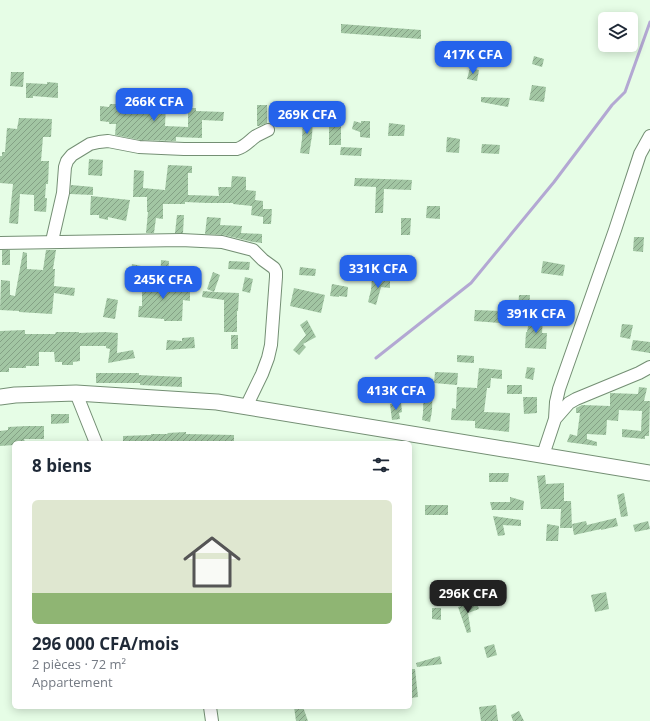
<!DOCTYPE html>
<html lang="fr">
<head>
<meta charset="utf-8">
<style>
  :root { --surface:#fff; --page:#f2f2f3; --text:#1f2937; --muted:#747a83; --accent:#2563eb }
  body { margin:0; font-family:"Open Sans",sans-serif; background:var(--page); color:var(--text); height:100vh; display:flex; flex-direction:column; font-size:15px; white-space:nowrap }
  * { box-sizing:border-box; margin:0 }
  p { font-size:13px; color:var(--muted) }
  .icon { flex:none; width:22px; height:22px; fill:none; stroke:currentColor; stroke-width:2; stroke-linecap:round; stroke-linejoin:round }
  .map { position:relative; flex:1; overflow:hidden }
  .side { position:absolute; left:12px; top:441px; width:400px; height:268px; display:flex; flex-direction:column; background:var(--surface); border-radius:6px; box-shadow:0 2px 10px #0003 }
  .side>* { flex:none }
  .controls { position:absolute; left:598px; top:12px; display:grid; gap:8px }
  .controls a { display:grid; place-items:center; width:40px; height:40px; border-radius:6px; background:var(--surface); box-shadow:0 2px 10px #0003; font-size:20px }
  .price { position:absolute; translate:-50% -34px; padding:0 9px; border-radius:8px; background:var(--accent); color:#fff; font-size:13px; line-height:26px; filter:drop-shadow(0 1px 2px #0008) }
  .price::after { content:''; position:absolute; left:50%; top:24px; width:12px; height:9px; margin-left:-6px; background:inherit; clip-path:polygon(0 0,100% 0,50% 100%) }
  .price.selected { background:#222; color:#fff }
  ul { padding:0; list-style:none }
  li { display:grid; align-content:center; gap:8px; height:212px; padding:0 20px }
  li span { display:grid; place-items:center; height:124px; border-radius:6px; color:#555 }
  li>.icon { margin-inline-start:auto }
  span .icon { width:72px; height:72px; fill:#fffc; stroke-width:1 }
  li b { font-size:17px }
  h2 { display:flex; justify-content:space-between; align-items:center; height:48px; padding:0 20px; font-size:17px }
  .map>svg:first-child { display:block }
</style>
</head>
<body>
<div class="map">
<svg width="650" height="721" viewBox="0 0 650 721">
  <defs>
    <pattern id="building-hatch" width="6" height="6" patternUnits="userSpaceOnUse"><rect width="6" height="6" fill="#a2c6a3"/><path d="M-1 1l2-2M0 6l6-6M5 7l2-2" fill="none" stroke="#84a185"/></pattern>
  </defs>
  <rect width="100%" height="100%" fill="#e6fde6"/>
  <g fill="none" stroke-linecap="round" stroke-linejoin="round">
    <path stroke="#b3a8d3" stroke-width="3" d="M376,358L471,283L554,182L612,105L625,92L650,22"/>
  </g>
  <path fill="url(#building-hatch)" d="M341,24L421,30V39L341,33Z
    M534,56L544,59L542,67L532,64Z
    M470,68L479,70L477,81L467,79Z
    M11,72H24L23,87L10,86Z
    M47,82L58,83V98L33,96V98H26V83L47,84Z
    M532,85L546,87L544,102L529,100Z
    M481,97L510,98L508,107L481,102Z
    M110,104H119V107L139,108V105H166L165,126L188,127V108H196V111L224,112L223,121L202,120V138L176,137V141L140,140L115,135L116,124H109V122L100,121V106L109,107Z
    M257,105H267V123L259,126H257Z
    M19,118L52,119L51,137H43L41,161H49L48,184H46L45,198H47L46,212L34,211V195L20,194L18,224L9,223L13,184L0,183V156H2V152H5L7,128L17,129Z
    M303,118H313L312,136L309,154L300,153L302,139Z
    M354,121L361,123V121H370V138L360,137V132L352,129Z
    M389,123L405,125L404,136H388Z
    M330,124H341V145H329V127H330Z
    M447,137L460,139L459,153L446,152Z
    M482,144L500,145L499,154L481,153Z
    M341,147L362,148L361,156L340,155Z
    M89,159L103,160L102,176L88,175Z
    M168,165L192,166V173H188V195L219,196L218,187H231L232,176L246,177V190L256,191L255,200L263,201V209H272L271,224H263V217L251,215L252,206L233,204V203H208L185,202V204H163V219L156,218L154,233H146L148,212H147V197H133L134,170L144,171L143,188L165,190Z
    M355,178L412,180L411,190L384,189L383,213H375L376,187L354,186Z
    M71,185L93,187V195L70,194Z
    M91,196L130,200L126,221L108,217V220L99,218V215H90Z
    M427,206H440V219L426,218Z
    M177,215H184L183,233H175Z
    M207,217L221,218L220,225L242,226L241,233L262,234V243L253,242L224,235L205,234Z
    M401,218H411L410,235H401Z
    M634,237H644L643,252L633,251Z
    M2,250H10V265H2Z
    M46,250H56L53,269H55L54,286L75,288L74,296L54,293L52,314L19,312V311L0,310L1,280L10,281V295L15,296L23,252L27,253V269L43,270Z
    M161,260L169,261L167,291L190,292V301L183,300L182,321H164V319L138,317L139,306H142V286L160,287Z
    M229,261L250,262L249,270L228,269Z
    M543,261L565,265L563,276L541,273Z
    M132,264L141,266L137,286L129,285Z
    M300,267L316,269L315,276L299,275Z
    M213,272L220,275L214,292L239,293L238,311H237V332H224V300L202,297L203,291L214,292L207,289Z
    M245,277L253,279L250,293L242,291Z
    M372,278L390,279V288L381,287L376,305L368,302L371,290Z
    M332,284L348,287L347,297L339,296V297L330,296Z
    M294,288L325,295L321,313L290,306Z
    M519,295H530L529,309H518Z
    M107,298L118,300L115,319L103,317Z
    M502,301L513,302L510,325L500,324V323L474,321L475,310L501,311Z
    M530,316L543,317L542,333H547L546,349L525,348L526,332H527Z
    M307,320L316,337L303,344L306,347L299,355L293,350L306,335L300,325Z
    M622,324L633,325L630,339L620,337Z
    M25,330V334H55L56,332H79V333L105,332L118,333L117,353L133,350L135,358L108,363L110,349L106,348V346H80V361L73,362V365H62V362H55L54,352H39V366H26V368H9V372H0V331Z
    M231,335H238V349H231Z
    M194,337L195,348L166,350L167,340L182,341V338Z
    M633,340L650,342V353L631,350Z
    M457,355L474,356V363L457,362Z
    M527,367L535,368L533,380L525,378Z
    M479,368L502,370V379L491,378L490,388H487L484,412L510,413L509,432L475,428V421L451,420L452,408L456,409L457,387L477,388Z
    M435,372L458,373L457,385L434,383Z
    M96,373H139V375L182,377V387L140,385V383H96Z
    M424,380H433L432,411L430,422L422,420L423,413Z
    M507,385H522V394H507Z
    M639,387L647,388L644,401H650L649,436H645V439L622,437V429L641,431L642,411L619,410L618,421L607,420L606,435L587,434V439L597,442V446L567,442L570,434L577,436L580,413H576V408L582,405L610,406V393L638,394Z
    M523,397H537V413L524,414Z
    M401,403L402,412L399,413L400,419L392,420L390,404Z
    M51,414H69V423L51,424Z
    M27,426H44V439H24L25,442H14V445L0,446V431L8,430V427Z
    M186,432V434L234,435V443H123V436L151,435V434H168L167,433Z
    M489,473H509L508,482H489Z
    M545,475L546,484L564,483V501H571L572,528H560L561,509H541L537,476Z
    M624,493L628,516L621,517L617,495Z
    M510,497L524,501L523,510H492L490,502H510Z
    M425,505H448V515H425Z
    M493,516L521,520V526L503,525L505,535L498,536Z
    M616,518L618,526L601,530V529L574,535L572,524L586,521L587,525Z
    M648,521L650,529L635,532L633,525Z
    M547,524L559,526L558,541H546Z
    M606,592L609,609L595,612L591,595Z
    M476,601L479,609L468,613L471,632L467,633L458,607Z
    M432,608H441V620L432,619Z
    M494,644L497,655L487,658L484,647Z
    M440,656L442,664L417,667L416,663Z
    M410,669H415L418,697L411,698Z
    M496,705L498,721H481L479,707Z
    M294,707H303L308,721H296Z
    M519,711L524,721H513L511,715Z"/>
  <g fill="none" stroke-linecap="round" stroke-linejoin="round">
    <g stroke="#748f74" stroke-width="14">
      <path id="minor" d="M52,241L63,193L65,167L67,161L72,155L90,144L99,142L108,141L139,147L184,149H237C245,147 249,141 256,136C260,134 264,132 268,130
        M0,243L181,240L222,242L253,250L263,260L274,268L276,272V277L271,345L268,358L262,374L246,407
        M76,393L96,443
        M555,419L556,402L559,389L615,230L640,154L650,136
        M543,455L555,419L569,403L576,399L639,373L650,367
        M210,707L212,721"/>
    </g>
    <g stroke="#748f74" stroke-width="17">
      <path id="major" d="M0,397L15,395L76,393L217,402L650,473"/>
    </g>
    <use href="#minor" stroke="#fff" stroke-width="12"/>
    <use href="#major" stroke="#fff" stroke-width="15"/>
  </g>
</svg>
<div class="controls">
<a><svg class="icon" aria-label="layers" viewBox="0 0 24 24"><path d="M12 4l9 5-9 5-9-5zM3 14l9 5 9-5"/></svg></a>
</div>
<b class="price" style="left:473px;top:75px">417K CFA</b>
<b class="price" style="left:154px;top:122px">266K CFA</b>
<b class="price" style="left:307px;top:135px">269K CFA</b>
<b class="price" style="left:378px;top:289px">331K CFA</b>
<b class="price" style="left:163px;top:300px">245K CFA</b>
<b class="price" style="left:536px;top:334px">391K CFA</b>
<b class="price" style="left:396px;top:411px">413K CFA</b>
<b class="price selected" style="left:468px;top:614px">296K CFA</b>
<section class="side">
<h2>8 biens<svg class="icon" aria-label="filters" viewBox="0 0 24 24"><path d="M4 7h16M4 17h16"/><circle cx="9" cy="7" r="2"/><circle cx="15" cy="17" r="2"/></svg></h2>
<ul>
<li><span style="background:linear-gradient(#dfe7d0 75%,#8fb573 0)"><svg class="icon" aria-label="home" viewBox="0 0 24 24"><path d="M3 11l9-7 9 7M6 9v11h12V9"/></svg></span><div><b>296 000 CFA/mois</b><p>2 pièces · 72 m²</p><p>Appartement</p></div></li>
</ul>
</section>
</div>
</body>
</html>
